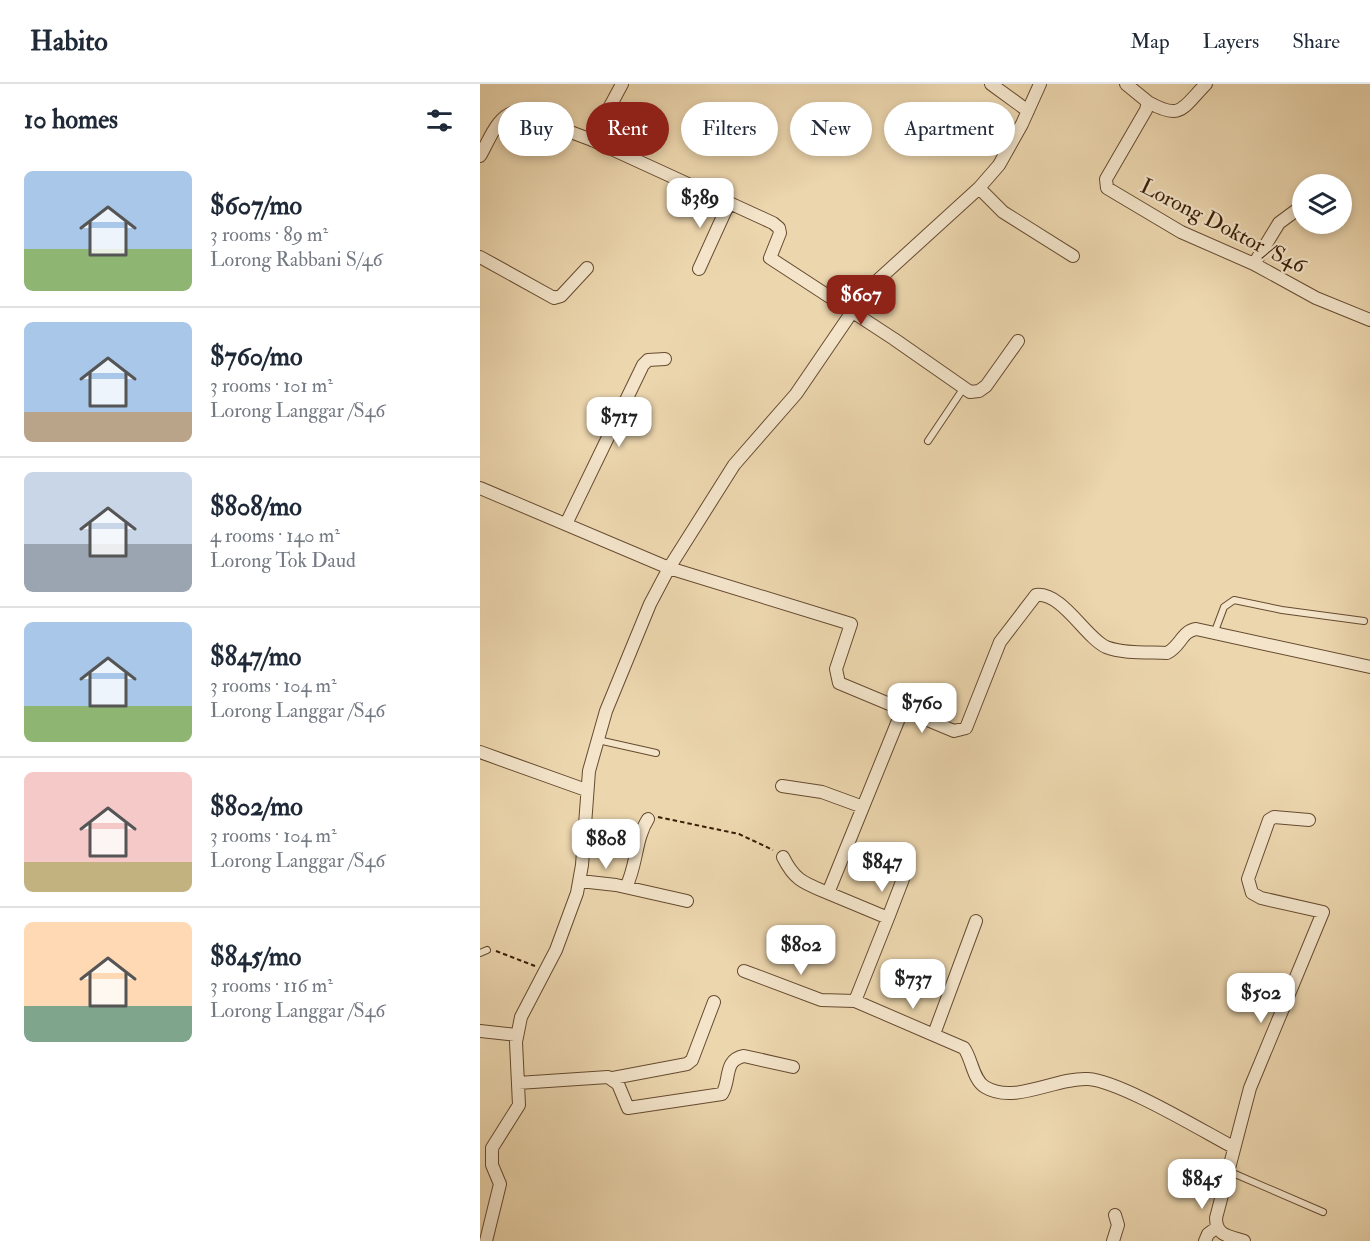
<!DOCTYPE html>
<html lang="en">
<head>
<meta charset="utf-8">
<style>
  :root { --surface:#fff; --page:#f2f2f3; --text:#1f2937; --muted:#747a83; --line:#e0e1e3; --accent:#8f2418 }
  body { margin:0; font-family:"IM FELL Double Pica",serif; background:var(--page); color:var(--text); height:100vh; display:flex; flex-direction:column; font-size:22px; white-space:nowrap }
  * { box-sizing:border-box; margin:0 }
  p { font-size:20px; color:var(--muted) }
  .icon { flex:none; width:33px; height:33px; fill:none; stroke:currentColor; stroke-width:2; stroke-linecap:round; stroke-linejoin:round }
  .map { position:relative; flex:1; overflow:hidden }
  .drawer { display:flex; flex-direction:column; background:var(--surface); width:480px }
  .drawer>* { flex:none }
  .banner { position:absolute; left:18px; top:18px; width:570px; height:54px; display:flex; gap:12px }
  .tools { position:absolute; left:812px; top:90px; display:grid; gap:12px }
  .tools a { display:grid; place-items:center; width:60px; height:60px; border-radius:50%; background:var(--surface); box-shadow:0 3px 9px #0003; font-size:30px }
  .price { position:absolute; translate:-50% -51px; padding:0 14px; border-radius:12px; background:#fff; color:#222; font-size:20px; line-height:39px; filter:drop-shadow(0 2px 3px #0008) }
  .price::after { content:''; position:absolute; left:50%; top:36px; width:18px; height:14px; margin-left:-9px; background:inherit; clip-path:polygon(0 0,100% 0,50% 100%) }
  .price.current { background:var(--accent); color:#fff }
  ul { padding:0; list-style:none }
  li { display:flex; align-items:center; gap:18px; height:150px; padding:0 24px }
  li+li { border-top:2px solid var(--line) }
  li span { display:grid; place-items:center; flex:none; width:168px; height:120px; border-radius:9px; color:#555 }
  li>.icon { margin-inline-start:auto }
  span .icon { width:72px; height:72px; fill:#fffc; stroke-width:1 }
  li b { font-size:26px }
  h2 { display:flex; justify-content:space-between; align-items:center; height:72px; padding:0 24px; font-size:26px }
  .pill { padding:0 21px; border-radius:27px; background:var(--surface); box-shadow:0 3px 9px #0003; font-size:21px; line-height:54px }
  .pill.current { background:var(--accent); color:#fff }
  header { display:flex; align-items:center; gap:36px; box-sizing:border-box; height:84px; padding:0 30px; background:var(--surface); border-bottom:2px solid var(--line) }
  header strong { font-size:28px }
  nav { display:flex; gap:33px; margin-inline-start:auto; font-size:21px }
  main { display:flex; flex:1; min-height:0 }
  .map>svg:first-child { display:block }
</style>
</head>
<body>
<header>
<strong>Habito</strong>
<nav><a>Map</a><a>Layers</a><a>Share</a></nav>
</header>
<main>
<section class="drawer">
<h2>10 homes<svg class="icon" aria-label="filters" viewBox="0 0 24 24"><path d="M4 7h16M4 17h16"/><circle cx="9" cy="7" r="2"/><circle cx="15" cy="17" r="2"/></svg></h2>
<ul>
<li><span style="background:linear-gradient(#a9c7e8 65%,#8fb573 0)"><svg class="icon" aria-label="home" viewBox="0 0 24 24"><path d="M3 11l9-7 9 7M6 9v11h12V9"/></svg></span><div><b>$607/mo</b><p>3 rooms · 89 m²</p><p>Lorong Rabbani S/46</p></div></li>
<li><span style="background:linear-gradient(#a9c7e8 75%,#b9a48a 0)"><svg class="icon" aria-label="home" viewBox="0 0 24 24"><path d="M3 11l9-7 9 7M6 9v11h12V9"/></svg></span><div><b>$760/mo</b><p>3 rooms · 101 m²</p><p>Lorong Langgar /S46</p></div></li>
<li><span style="background:linear-gradient(#c9d6e8 60%,#9aa5b1 0)"><svg class="icon" aria-label="home" viewBox="0 0 24 24"><path d="M3 11l9-7 9 7M6 9v11h12V9"/></svg></span><div><b>$808/mo</b><p>4 rooms · 140 m²</p><p>Lorong Tok Daud</p></div></li>
<li><span style="background:linear-gradient(#a9c7e8 70%,#8fb573 0)"><svg class="icon" aria-label="home" viewBox="0 0 24 24"><path d="M3 11l9-7 9 7M6 9v11h12V9"/></svg></span><div><b>$847/mo</b><p>3 rooms · 104 m²</p><p>Lorong Langgar /S46</p></div></li>
<li><span style="background:linear-gradient(#f6c9c9 75%,#c2b280 0)"><svg class="icon" aria-label="home" viewBox="0 0 24 24"><path d="M3 11l9-7 9 7M6 9v11h12V9"/></svg></span><div><b>$802/mo</b><p>3 rooms · 104 m²</p><p>Lorong Langgar /S46</p></div></li>
<li><span style="background:linear-gradient(#ffd9b3 70%,#7fa58c 0)"><svg class="icon" aria-label="home" viewBox="0 0 24 24"><path d="M3 11l9-7 9 7M6 9v11h12V9"/></svg></span><div><b>$845/mo</b><p>3 rooms · 116 m²</p><p>Lorong Langgar /S46</p></div></li>
</ul>
</section>
<div class="map">
<svg width="890" height="1157" viewBox="0 0 890 1157">
  <rect width="100%" height="100%" fill="#ecd6ae"/>
  <filter id="stains"><feTurbulence type="fractalNoise" baseFrequency=".00333" numOctaves="4"/><feColorMatrix values="0 0 0 0 .2 0 0 0 0 .09 0 0 0 0 .02 0 0 0 .5 -.17"/></filter>
  <radialGradient id="worn" r=".72"><stop offset=".6" stop-color="#630" stop-opacity="0"/><stop offset="1" stop-color="#630" stop-opacity=".3"/></radialGradient>
  <g fill="none" stroke-linecap="round" stroke-linejoin="round">
    <g stroke="#664b30" stroke-width="8">
      <path id="service" d="M448,357L483,305
        M735,547L744,523L754,516L802,526L884,537
        M118,656L176,669
        M0,869L7,866
        M748,1087L843,1128"/>
    </g>
    <g stroke="#664b30" stroke-width="14">
      <path id="minor" d="M511,0L548,27
        M646,0L668,18L666,26L626,95L627,104L701,148L774,180L836,214L890,236
        M668,18C702,37 702,24 726,0
        M112,56L142,0
        M0,72C9,57 18,29 37,28L112,56L293,139L299,144L300,149L290,174L414,255L490,308L499,307L506,302L538,257
        M499,104L523,128L593,172
        M0,173L74,214L81,212L107,184
        M774,180L799,139L822,122
        M219,185L249,119
        M0,404L189,484L371,540L356,585L359,599L474,647L486,644L520,558L556,511C582,508 605,553 626,563C643,570 670,568 687,569C700,563 702,547 716,545L890,583
        M86,440L163,281L168,276L185,275
        M422,627L348,809L408,834L375,917L484,964C492,975 493,996 505,1003C535,1021 576,993 608,995C640,997 721,1046 753,1063
        M0,668L106,706
        M302,702L342,708L383,723
        M303,773C315,797 324,799 348,809
        M100,797L136,801L207,817
        M146,803C157,782 155,755 168,735
        M408,834L423,795
        M264,887L341,916L375,917
        M0,947L37,951
        M454,950L496,837
        M133,994L207,980L212,976L234,918
        M38,999L128,993L138,1000L148,1024L242,1010C251,996 243,976 264,972L313,983
        M6,1157L20,1100L12,1081V1064L39,1021L36,958L41,933L76,866L97,809L102,781L109,687L126,627L170,520L189,484L254,381L316,310L387,206L499,104L519,81L542,40L560,0
        M633,1157L638,1141L635,1131
        M725,1157L728,1150L736,1144
        M764,1157C749,1152 736,1152 736,1134L770,1004L843,828L781,814L772,809L768,795L789,736L794,733L829,736"/>
    </g>
    <path stroke="#3a1d06" stroke-width="2" stroke-dasharray="4.5 3" stroke-linecap="butt" d="M178,733L259,750L293,766
      M16,867L55,882"/>
    <use href="#service" stroke="#f3e4ca" stroke-width="6"/>
    <use href="#minor" stroke="#f3e4ca" stroke-width="12"/>
  </g>
  <g text-anchor="middle" dominant-baseline="central" stroke-width="4.5" stroke-linejoin="round" paint-order="stroke">
    <g font-size="22" fill="#3a1d06" stroke="#f3e4ca">
      <text transform="translate(743 142) rotate(27)">Lorong Doktor /S46</text>
    </g>
  </g>
  <rect width="100%" height="100%" filter="url(#stains)"/>
  <rect width="100%" height="100%" fill="url(#worn)"/>
</svg>
<div class="tools">
<a><svg class="icon" aria-label="layers" viewBox="0 0 24 24"><path d="M12 4l9 5-9 5-9-5zM3 14l9 5 9-5"/></svg></a>
</div>
<b class="price" style="left:220px;top:145px">$389</b>
<b class="price current" style="left:381px;top:242px">$607</b>
<b class="price" style="left:139px;top:364px">$717</b>
<b class="price" style="left:442px;top:650px">$760</b>
<b class="price" style="left:126px;top:786px">$808</b>
<b class="price" style="left:402px;top:809px">$847</b>
<b class="price" style="left:321px;top:892px">$802</b>
<b class="price" style="left:433px;top:926px">$737</b>
<b class="price" style="left:781px;top:940px">$502</b>
<b class="price" style="left:722px;top:1126px">$845</b>
<div class="banner">
<a class="pill">Buy</a>
<a class="pill current">Rent</a>
<a class="pill">Filters</a>
<a class="pill">New</a>
<a class="pill">Apartment</a>
</div>
</div>
</main>
</body>
</html>
